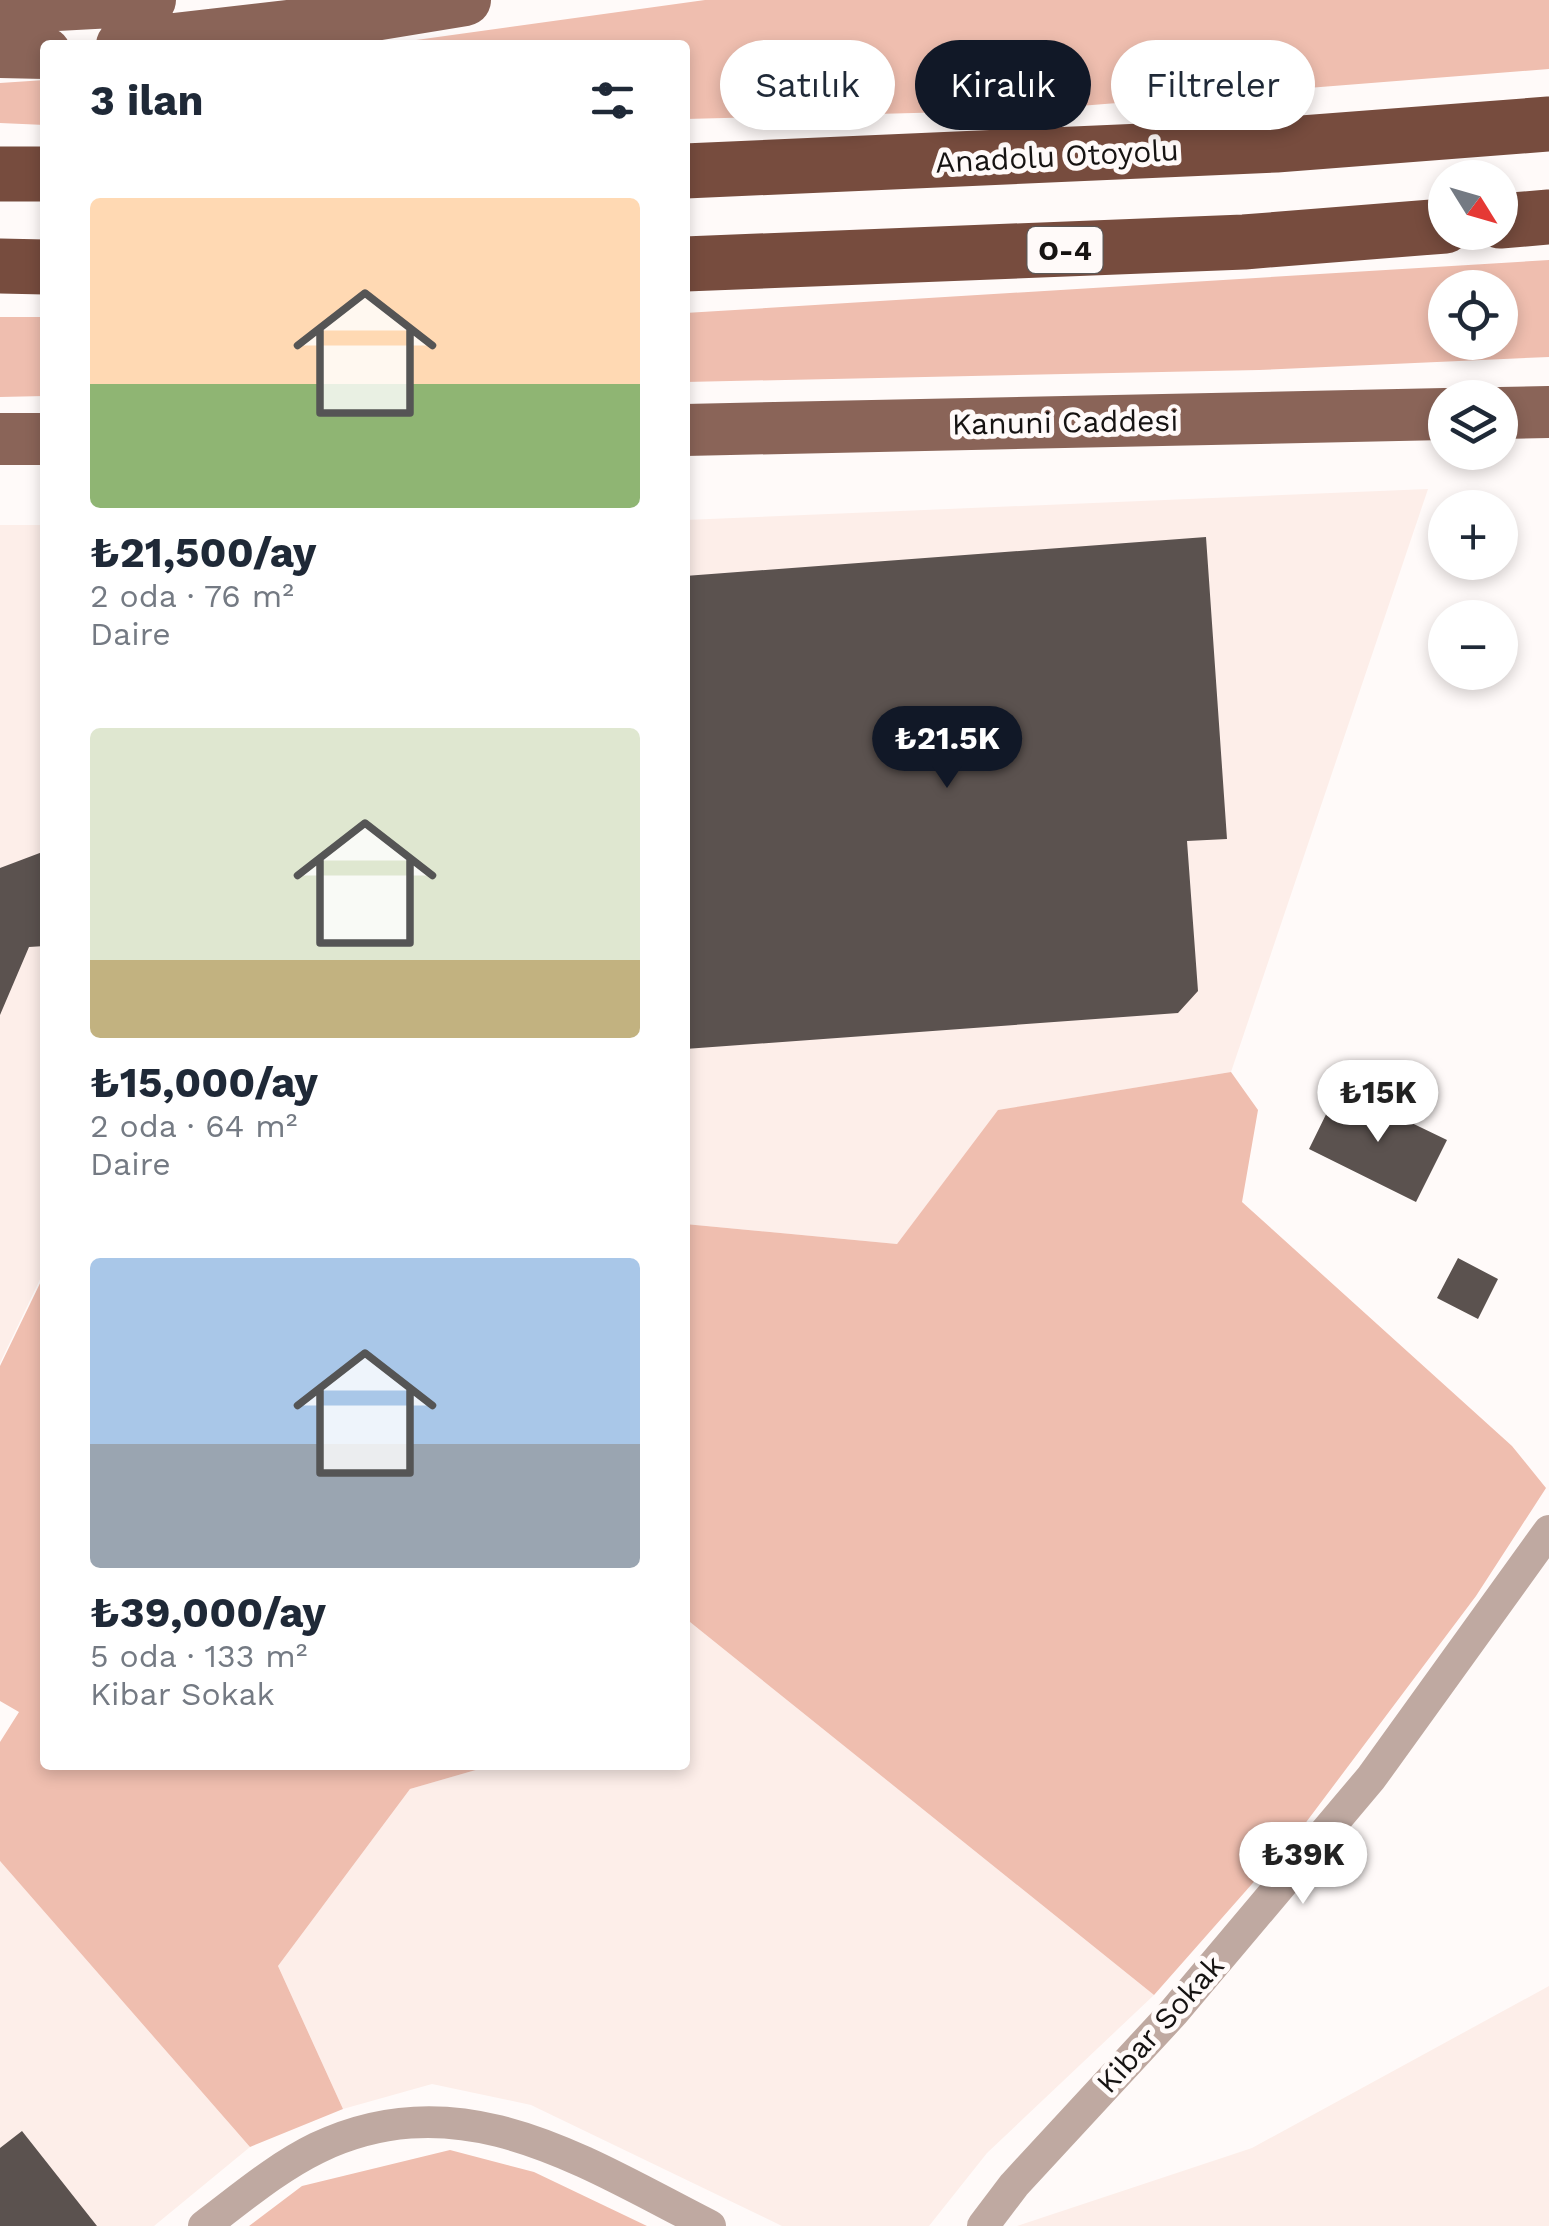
<!DOCTYPE html>
<html lang="tr">
<head>
<meta charset="utf-8">
<style>
  :root { --surface:#fff; --page:#f6f6f7; --text:#1f2937; --muted:#747a83; --accent:#111827 }
  body { margin:0; font-family:"Work Sans",sans-serif; background:var(--page); color:var(--text); height:100vh; display:flex; flex-direction:column; font-size:38px; white-space:nowrap }
  * { box-sizing:border-box; margin:0 }
  p { font-size:32px; color:var(--muted) }
  .icon { flex:none; width:55px; height:55px; fill:none; stroke:currentColor; stroke-width:2; stroke-linecap:round; stroke-linejoin:round }
  .map { position:relative; flex:1; overflow:hidden }
  .sheet { position:absolute; left:40px; top:40px; width:650px; height:1730px; display:flex; flex-direction:column; background:var(--surface); border-radius:10px; box-shadow:0 5px 15px #0003 }
  .sheet>* { flex:none }
  .guide { position:absolute; left:720px; top:40px; width:678px; height:90px; display:flex; gap:20px }
  .needle { width:65px; rotate:127deg }
  .tools { position:absolute; left:1428px; top:160px; display:grid; gap:20px }
  .tools a { display:grid; place-items:center; width:90px; height:90px; border-radius:50%; background:var(--surface); box-shadow:0 5px 15px #0003; font-size:50px }
  .price { position:absolute; translate:-50% -85px; padding:0 22px; border-radius:35px; background:#fff; color:#222; font-size:32px; line-height:65px; filter:drop-shadow(0 2px 5px #0008) }
  .price::after { content:''; position:absolute; left:50%; top:60px; width:30px; height:22px; margin-left:-15px; background:inherit; clip-path:polygon(0 0,100% 0,50% 100%) }
  .price.current { background:var(--accent); color:#fff }
  ul { padding:0; list-style:none }
  li { display:grid; align-content:center; gap:20px; height:530px; padding:0 50px }
  li span { display:grid; place-items:center; height:310px; border-radius:10px; color:#555 }
  li>.icon { margin-inline-start:auto }
  span .icon { width:180px; height:180px; fill:#fffc; stroke-width:1 }
  li b { font-size:42px }
  h2 { display:flex; justify-content:space-between; align-items:center; height:120px; padding:0 50px; font-size:42px }
  .pill { padding:0 35px; border-radius:45px; background:var(--surface); box-shadow:0 5px 15px #0003; font-size:35px; line-height:90px }
  .pill.current { background:var(--accent); color:#fff }
  .map>svg:first-child { display:block }
</style>
</head>
<body>
<div class="map">
<svg width="1549" height="2226" viewBox="0 0 1549 2226">
  <rect width="100%" height="100%" fill="#fffaf9"/>
  <path fill="#fdeee9" d="M1428,489L1231,1072L999,1110L897,1244L685,1224V520Z
    M0,525H45V1269L0,1363Z
    M685,1618L1154,1995L987,2153L929,2226H782L531,2105L432,2084L343,2109L278,1966L410,1789L493,1765H685Z
    M0,1861L250,2147L154,2226H0Z
    M1549,1986V2226H1017L1252,2148Z"/>
  <path fill="#efbeaf" fill-rule="evenodd" d="M705,0H1549V69L1029,110L685,119V45H380Z
    M45,80V125L0,123V83Z
    M1549,260V357L1259,370L685,382V313ZM1445,288H1500V342H1445Z
    M0,317H45V396L0,397Z
    M1231,1072L1258,1110L1242,1202L1512,1446L1546,1488L1476,1596L1304,1825L1154,1995L685,1618V1224L897,1244L998,1110Z
    M45,1273V1765H493L410,1789L278,1966L343,2109L250,2147L0,1861V1742L19,1712L0,1701V1366Z
    M450,2150L534,2172L647,2226H249L302,2186Z"/>
  <path fill="#5b524f" d="M1206,537L1227,839L1187,841L1198,991L1178,1013L685,1049V576Z
    M45,851V946L29,947L0,1015V868Z
    M1339,1088L1447,1140L1416,1202L1309,1149Z
    M1458,1258L1498,1279L1478,1319L1437,1298Z
    M22,2131L97,2226H0V2148Z"/>
  <g fill="none" stroke-linecap="round" stroke-linejoin="round">
    <path stroke="#bfa9a1" stroke-width="32" d="M204,2226C240,2199 276,2168 317,2148C461,2079 584,2162 710,2226
      M983,2226L1014,2185L1173,2013L1371,1778L1549,1531"/>
    <path stroke="#8a6458" stroke-width="52" d="M0,8L150,0
      M122,45L349,19L465,0
      M0,52L45,53
      M1500,413L1549,412
      M685,430L1445,414
      M0,439H45"/>
    <path stroke="#774c3e" stroke-width="55" d="M685,171L1276,145L1549,124
      M0,174H45
      M1500,221L1549,217
      M685,264L1244,242L1445,226
      M0,266L45,267"/>
  </g>
  <g text-anchor="middle" dominant-baseline="central" stroke-width="10" stroke-linejoin="round" paint-order="stroke">
    <rect fill="#fffaf9" stroke="#5c5857" stroke-width="2.5" x="1027.5" y="227" width="75" height="46" rx="8"/>
    <g font-size="28" font-weight="bold" fill="#161312">
      <text x="1065" y="250">O-4</text>
    </g>
    <g font-size="30" fill="#161312" stroke="#fffaf9">
      <text transform="translate(1057 156) rotate(-3)">Anadolu Otoyolu</text>
      <text transform="translate(1065 422) rotate(-1)">Kanuni Caddesi</text>
      <text transform="translate(1160 2024) rotate(-48)">Kibar Sokak</text>
    </g>
  </g>
</svg>
<div class="tools">
<a><svg class="needle" viewBox="-14 -14 28 28"><path d="M0-13l5 13h-10z" fill="#e53935"/><path d="M0 13l5-13h-10z" fill="#747a83"/></svg></a>
<a><svg class="icon" aria-label="locate" viewBox="0 0 24 24"><circle cx="12" cy="12" r="6"/><path d="M12 2v4M12 18v4M2 12h4M18 12h4"/></svg></a>
<a><svg class="icon" aria-label="layers" viewBox="0 0 24 24"><path d="M12 4l9 5-9 5-9-5zM3 14l9 5 9-5"/></svg></a>
<a>+</a>
<a>−</a>
</div>
<b class="price current" style="left:947px;top:791px">₺21.5K</b>
<b class="price" style="left:1378px;top:1145px">₺15K</b>
<b class="price" style="left:1303px;top:1907px">₺39K</b>
<div class="guide">
<a class="pill">Satılık</a>
<a class="pill current">Kiralık</a>
<a class="pill">Filtreler</a>
</div>
<section class="sheet">
<h2>3 ilan<svg class="icon" aria-label="filters" viewBox="0 0 24 24"><path d="M4 7h16M4 17h16"/><circle cx="9" cy="7" r="2"/><circle cx="15" cy="17" r="2"/></svg></h2>
<ul>
<li><span style="background:linear-gradient(#ffd9b3 60%,#8fb573 0)"><svg class="icon" aria-label="home" viewBox="0 0 24 24"><path d="M3 11l9-7 9 7M6 9v11h12V9"/></svg></span><div><b>₺21,500/ay</b><p>2 oda · 76 m²</p><p>Daire</p></div></li>
<li><span style="background:linear-gradient(#dfe7d0 75%,#c2b280 0)"><svg class="icon" aria-label="home" viewBox="0 0 24 24"><path d="M3 11l9-7 9 7M6 9v11h12V9"/></svg></span><div><b>₺15,000/ay</b><p>2 oda · 64 m²</p><p>Daire</p></div></li>
<li><span style="background:linear-gradient(#a9c7e8 60%,#9aa5b1 0)"><svg class="icon" aria-label="home" viewBox="0 0 24 24"><path d="M3 11l9-7 9 7M6 9v11h12V9"/></svg></span><div><b>₺39,000/ay</b><p>5 oda · 133 m²</p><p>Kibar Sokak</p></div></li>
</ul>
</section>
</div>
</body>
</html>
